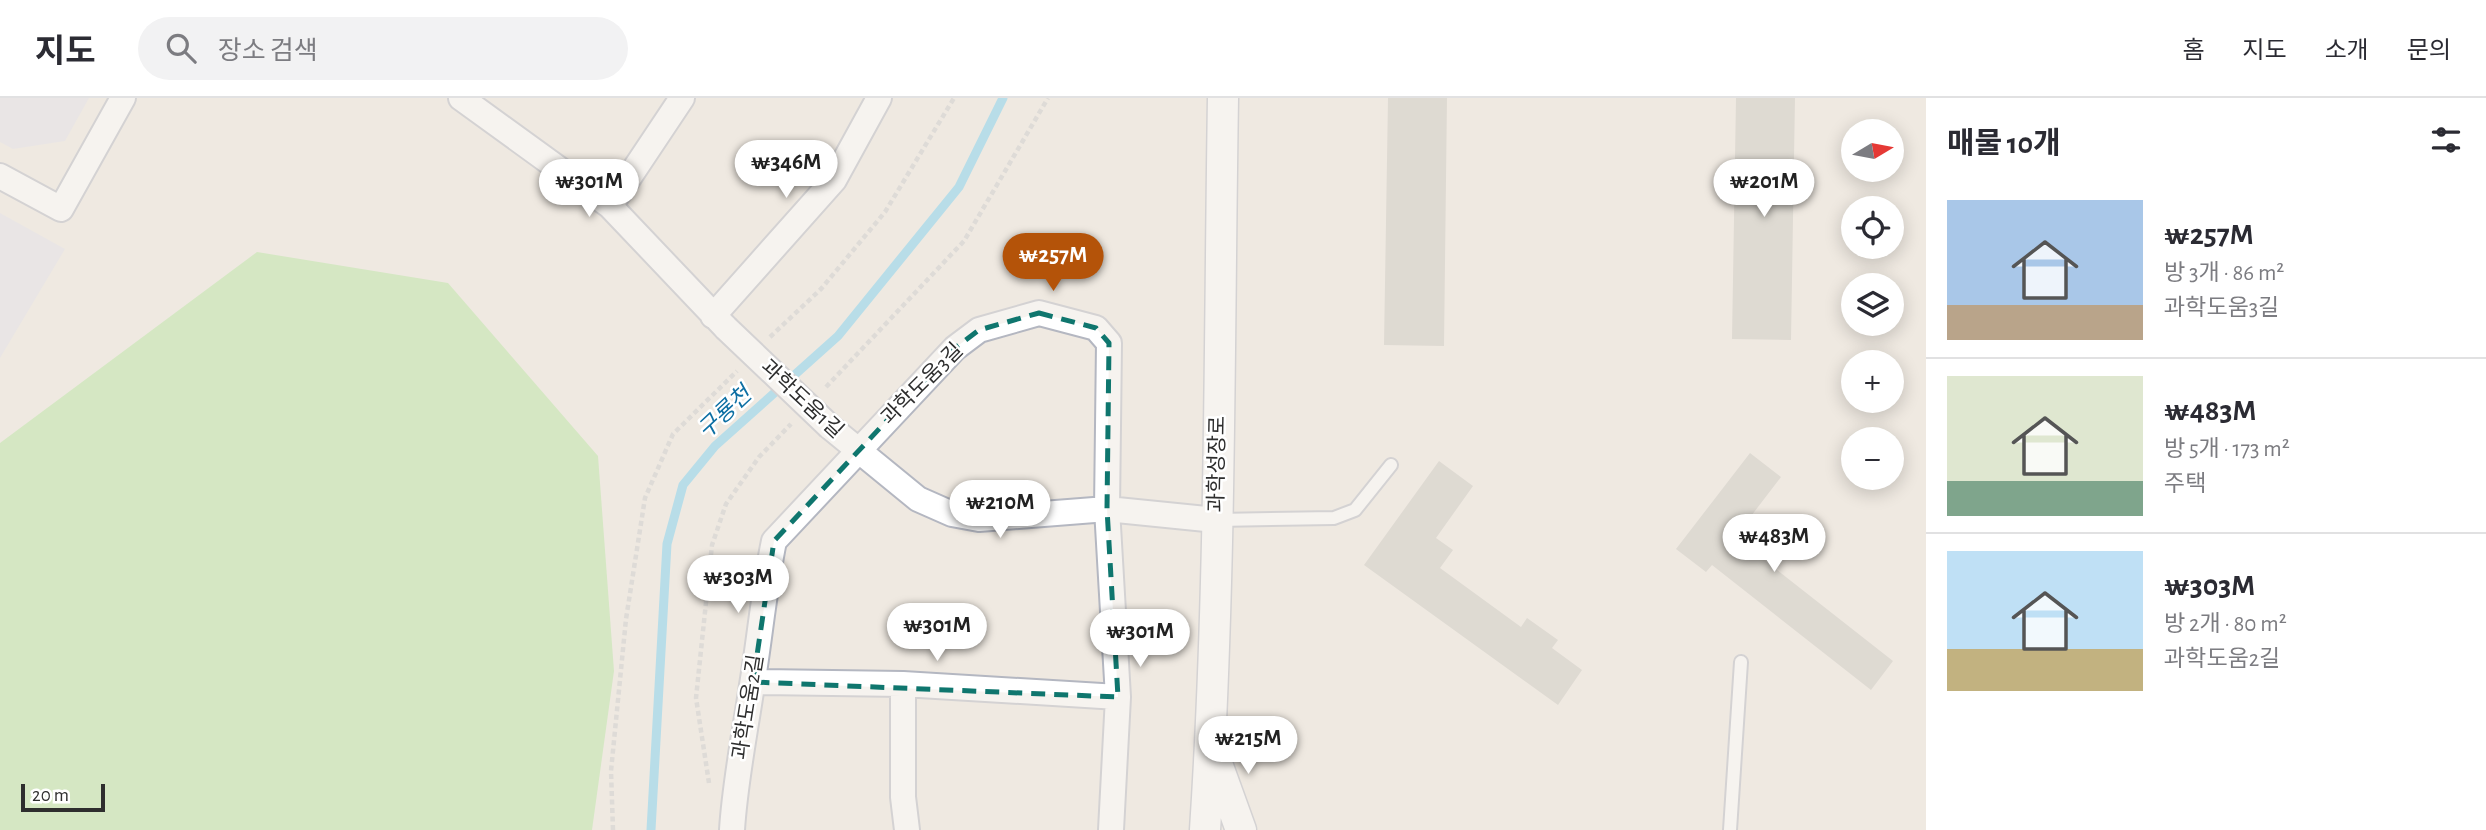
<!DOCTYPE html>
<html lang="ko">
<head>
<meta charset="utf-8">
<style>
  :root { --surface:#fff; --page:#f2f2f3; --text:#2b2b33; --muted:#7c7c81; --line:#e1e1e2; --accent:#b45309 }
  body { margin:0; font-family:"Alegreya Sans","Noto Sans KR",sans-serif; background:var(--page); color:var(--text); height:100vh; display:flex; flex-direction:column; font-size:26px; white-space:nowrap }
  * { box-sizing:border-box; margin:0 }
  p { font-size:23px; color:var(--muted) }
  .icon { flex:none; width:38px; height:38px; fill:none; stroke:currentColor; stroke-width:2; stroke-linecap:round; stroke-linejoin:round }
  .map { position:relative; flex:1; overflow:hidden }
  .sheet { display:flex; flex-direction:column; background:var(--surface); width:560px }
  .sheet>* { flex:none }
  .needle { width:46px; rotate:80deg }
  .fabs { position:absolute; left:1841px; top:21px; display:grid; gap:14px }
  .fabs a { display:grid; place-items:center; width:63px; height:63px; border-radius:50%; background:var(--surface); box-shadow:0 4px 18px #0003; font-size:35px }
  .scale { position:absolute; left:21px; bottom:18px; width:84px; box-sizing:border-box; padding-left:7px; border:4px solid #2e2e2e; border-top:0; font-size:19px; line-height:24px; white-space:nowrap; color:#2e2e2e; -webkit-text-stroke:5px #fff; paint-order:stroke }
  .price { position:absolute; translate:-50% -60px; padding:0 16px; border-radius:24px; background:#fff; color:#222; font-size:23px; line-height:46px; filter:drop-shadow(0 2px 4px #0008) }
  .price::after { content:''; position:absolute; left:50%; top:42px; width:21px; height:16px; margin-left:-10px; background:inherit; clip-path:polygon(0 0,100% 0,50% 100%) }
  .price.on { background:var(--accent); color:#fff }
  ul { padding:0; list-style:none }
  li { display:flex; align-items:center; gap:21px; height:175px; padding:0 21px }
  li+li { border-top:2px solid var(--line) }
  li span { display:grid; place-items:center; flex:none; width:196px; height:140px; border-radius:0px; color:#555 }
  li>.icon { margin-inline-start:auto }
  span .icon { width:84px; height:84px; fill:#fffc; stroke-width:1 }
  li b { font-size:30px }
  h2 { display:flex; justify-content:space-between; align-items:center; height:84px; padding:0 21px; font-size:30px }
  header { display:flex; align-items:center; gap:42px; box-sizing:border-box; height:98px; padding:0 35px; background:var(--surface); border-bottom:2px solid var(--line) }
  header strong { font-size:33px }
  nav { display:flex; gap:38px; margin-inline-start:auto; font-size:24px }
  .search { width:490px; height:63px; background:var(--page); display:flex; align-items:center; gap:18px; box-sizing:border-box; padding:0 24px; border-radius:38px; color:var(--muted); font-size:26px }
  main { display:flex; flex:1; min-height:0 }
  .map>svg:first-child { display:block }
</style>
</head>
<body>
<header>
<strong>지도</strong>
<div class="search"><svg class="icon" aria-label="search" viewBox="0 0 24 24"><circle cx="10" cy="10" r="6"/><path d="M15 15l6 6"/></svg>장소 검색</div>
<nav><a>홈</a><a>지도</a><a>소개</a><a>문의</a></nav>
</header>
<main>
<div class="map">
<svg width="1926" height="732" viewBox="0 0 1926 732">
  <rect width="100%" height="100%" fill="#efe9e1"/>
  <path fill="#e3e1e8" d="M0,0H89L65,43L13,51L0,44Z
    M0,115L65,151L0,260Z"/>
  <path fill="#b6e59e" d="M257,154L448,185L598,358L614,573L592,732H0V345Z"/>
  <g fill="none" stroke-linecap="round" stroke-linejoin="round">
    <path stroke="#75cff0" stroke-width="9" d="M651,732L667,446L683,387L715,348L838,238L959,89L1003,0"/>
  </g>
  <path fill="#cbc7bf" d="M1388,0H1447L1444,248L1384,247Z
    M1736,0H1795L1791,242L1732,241Z
    M1750,355L1781,379L1735,439L1893,563L1871,592L1712,467L1706,474L1676,451Z
    M1439,363L1473,388L1436,440L1453,452L1440,470L1521,529L1527,520L1558,542L1552,550L1582,572L1558,607L1364,467Z"/>
  <g fill="none" stroke-linecap="round" stroke-linejoin="round">
    <g stroke="#b4b7c1" stroke-width="16">
      <path id="service" d="M1217,422L1334,420L1355,412L1391,367
        M1730,732L1741,564"/>
    </g>
    <g stroke="#b4b7c1" stroke-width="28">
      <path id="minor" d="M461,0L610,108L726,230
        M0,78L61,111L123,0
        M610,108L682,0
        M713,218L834,82L879,0
        M830,329L918,401L952,416L979,421L1107,411L1216,422
        M753,584L903,586L1118,599
        M903,586V699L907,732
        M732,732C735,683 745,635 752,587C760,539 764,491 774,443L955,250L979,232L1039,215L1096,230L1109,245L1107,411L1118,599L1111,732"/>
    </g>
    <g stroke="#b4b7c1" stroke-width="33">
      <path id="tertiary" d="M1215,660L1241,732
        M1205,732C1221,489 1219,244 1223,0"/>
    </g>
    <path stroke="#c9c9c9" stroke-width="4.5" stroke-dasharray="5 3.5" stroke-linecap="butt" d="M770,239L821,191L885,114L954,0
      M826,289L964,143L1048,0
      M709,685L696,600L712,447L726,406L759,359L791,326
      M613,732L611,673L626,521L645,400L673,336L737,273"/>
    <use href="#service" stroke="#fff" stroke-width="12"/>
    <use href="#minor" stroke="#fff" stroke-width="24"/>
    <use href="#tertiary" stroke="#fff" stroke-width="30"/>
    <g stroke="#b4b7c1" stroke-width="28" stroke-linecap="butt">
      <path id="minor-bridge" d="M726,230L830,329"/>
    </g>
    <use href="#minor-bridge" stroke="#fff" stroke-width="24"/>
  </g>
  <path d="M0 0H1926V732H0ZM1039,215L1096,230L1109,245L1107,411L1118,599L753,584L774,443L955,250L979,232Z" fill="#efe9e1" fill-opacity=".55" fill-rule="evenodd"/>
  <path fill="none" stroke="#0f766e" stroke-width="5" stroke-dasharray="14 9" stroke-linejoin="round" d="M1039,215L1096,230L1109,245L1107,411L1118,599L753,584L774,443L955,250L979,232Z"/>
  <g text-anchor="middle" dominant-baseline="central" stroke-width="5" stroke-linejoin="round" paint-order="stroke">
    <g font-size="21" fill="#2e2e2e" stroke="#fff">
      <text transform="translate(922 286) rotate(-45)">과학도움3길</text>
      <text transform="translate(802 301) rotate(43)">과학도움1길</text>
      <text transform="translate(1217 366) rotate(-89)">과학성장로</text>
      <text transform="translate(748 609) rotate(-81)">과학도움2길</text>
    </g>
    <g font-size="23" font-style="italic" fill="#0d6fa3" stroke="#fff">
      <text transform="translate(725 315) rotate(-43)">구룡천</text>
    </g>
  </g>
</svg>
<div class="fabs">
<a><svg class="needle" viewBox="-14 -14 28 28"><path d="M0-13l5 13h-10z" fill="#e53935"/><path d="M0 13l5-13h-10z" fill="#7c7c81"/></svg></a>
<a><svg class="icon" aria-label="locate" viewBox="0 0 24 24"><circle cx="12" cy="12" r="6"/><path d="M12 2v4M12 18v4M2 12h4M18 12h4"/></svg></a>
<a><svg class="icon" aria-label="layers" viewBox="0 0 24 24"><path d="M12 4l9 5-9 5-9-5zM3 14l9 5 9-5"/></svg></a>
<a>+</a>
<a>−</a>
</div>
<div class="scale">20 m</div>
<b class="price" style="left:786px;top:102px">₩346M</b>
<b class="price" style="left:589px;top:121px">₩301M</b>
<b class="price" style="left:1764px;top:121px">₩201M</b>
<b class="price on" style="left:1053px;top:195px">₩257M</b>
<b class="price" style="left:1000px;top:442px">₩210M</b>
<b class="price" style="left:1774px;top:476px">₩483M</b>
<b class="price" style="left:738px;top:517px">₩303M</b>
<b class="price" style="left:937px;top:565px">₩301M</b>
<b class="price" style="left:1140px;top:571px">₩301M</b>
<b class="price" style="left:1248px;top:678px">₩215M</b>
</div>
<section class="sheet">
<h2>매물 10개<svg class="icon" aria-label="filters" viewBox="0 0 24 24"><path d="M4 7h16M4 17h16"/><circle cx="9" cy="7" r="2"/><circle cx="15" cy="17" r="2"/></svg></h2>
<ul>
<li><span style="background:linear-gradient(#a9c7e8 75%,#b9a48a 0)"><svg class="icon" aria-label="home" viewBox="0 0 24 24"><path d="M3 11l9-7 9 7M6 9v11h12V9"/></svg></span><div><b>₩257M</b><p>방 3개 · 86 m²</p><p>과학도움3길</p></div></li>
<li><span style="background:linear-gradient(#dfe7d0 75%,#7fa58c 0)"><svg class="icon" aria-label="home" viewBox="0 0 24 24"><path d="M3 11l9-7 9 7M6 9v11h12V9"/></svg></span><div><b>₩483M</b><p>방 5개 · 173 m²</p><p>주택</p></div></li>
<li><span style="background:linear-gradient(#bfe0f5 70%,#c2b280 0)"><svg class="icon" aria-label="home" viewBox="0 0 24 24"><path d="M3 11l9-7 9 7M6 9v11h12V9"/></svg></span><div><b>₩303M</b><p>방 2개 · 80 m²</p><p>과학도움2길</p></div></li>
</ul>
</section>
</main>
</body>
</html>
